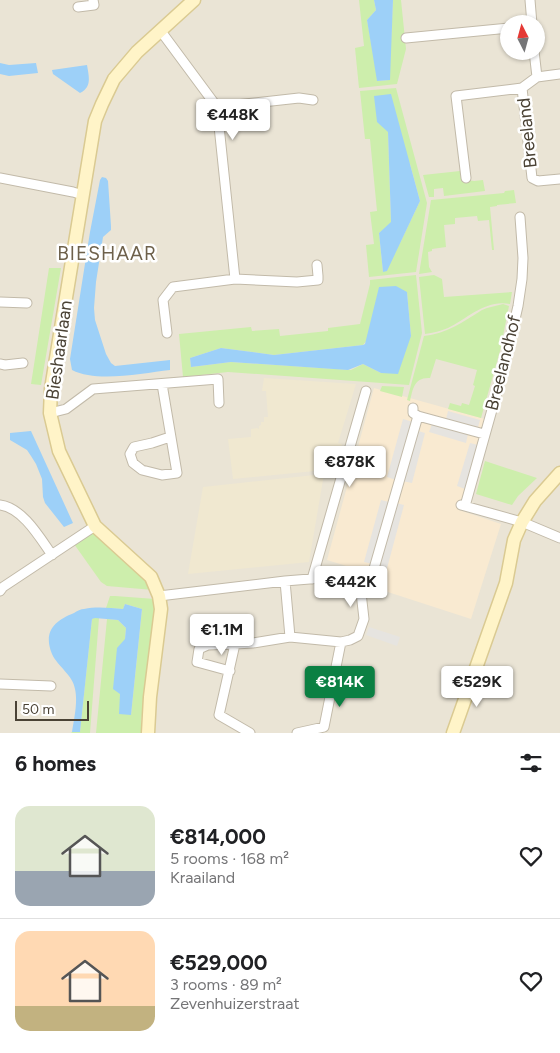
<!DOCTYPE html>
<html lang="en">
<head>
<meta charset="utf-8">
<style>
  :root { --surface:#fff; --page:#f6f6f6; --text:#202124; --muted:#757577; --line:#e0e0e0; --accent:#0b8043 }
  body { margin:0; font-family:Figtree,sans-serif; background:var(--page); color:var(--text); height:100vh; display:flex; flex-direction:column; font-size:19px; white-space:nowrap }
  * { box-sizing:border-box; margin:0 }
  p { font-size:16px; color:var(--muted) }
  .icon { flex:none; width:28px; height:28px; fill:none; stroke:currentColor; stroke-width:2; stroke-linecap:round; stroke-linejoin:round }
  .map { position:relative; height:733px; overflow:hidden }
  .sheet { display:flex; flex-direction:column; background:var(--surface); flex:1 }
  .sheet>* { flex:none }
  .needle { width:32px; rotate:354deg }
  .controls { position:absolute; left:500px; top:15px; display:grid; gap:10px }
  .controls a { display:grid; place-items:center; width:45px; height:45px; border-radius:50%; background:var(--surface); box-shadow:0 1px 4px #0004; font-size:25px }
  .scale { position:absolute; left:15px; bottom:12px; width:74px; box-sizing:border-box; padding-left:5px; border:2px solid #4a4235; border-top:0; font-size:14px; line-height:18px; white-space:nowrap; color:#4a4235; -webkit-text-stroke:4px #fff; paint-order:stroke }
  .price { position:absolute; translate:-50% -42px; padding:0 11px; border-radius:5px; background:#fff; color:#222; font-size:16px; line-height:32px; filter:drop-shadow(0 1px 2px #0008) }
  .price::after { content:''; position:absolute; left:50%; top:30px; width:15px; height:11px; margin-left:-8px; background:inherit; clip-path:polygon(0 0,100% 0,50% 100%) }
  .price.active { background:var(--accent); color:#fff }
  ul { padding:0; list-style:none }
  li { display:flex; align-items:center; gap:15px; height:125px; padding:0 15px }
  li+li { border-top:1px solid var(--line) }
  li span { display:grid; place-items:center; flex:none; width:140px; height:100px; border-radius:15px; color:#555 }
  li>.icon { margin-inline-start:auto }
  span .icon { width:60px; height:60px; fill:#fffc; stroke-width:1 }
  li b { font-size:21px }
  h2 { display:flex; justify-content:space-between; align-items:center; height:60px; padding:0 15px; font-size:21px }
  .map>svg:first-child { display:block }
</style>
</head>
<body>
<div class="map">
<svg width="560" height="733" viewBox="0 0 560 733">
  <rect width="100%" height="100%" fill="#f5f2e7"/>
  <path fill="#eae4d5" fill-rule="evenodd" d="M0,0H560V733H0ZM509,24H536V51H509Z"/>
  <path fill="#f9ead1" d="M374,388L485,419L459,510L501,524L471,619L354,581L353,568L327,560Z"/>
  <path fill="#f0e8d0" d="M264,378L356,384L338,443L342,444L335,469L233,479L228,439L251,437V429L257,428L259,429V426L261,425V422H264V417H268L266,391H262Z
    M324,474L309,562L188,574L203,487Z"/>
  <path fill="#cdeeac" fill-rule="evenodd" d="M359,0H374L376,10L367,20L378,81L389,80L393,0H401L406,49L397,84L359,88L355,48L364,46Z
    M396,88L427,203L416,272L369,277L366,245L374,244L370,212L377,211L370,139H365L360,91ZM388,132L410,164L420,201L400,243L383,272L379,233L391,223Z
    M460,171L461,179L474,181L483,180L485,191L444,196L443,188L434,189V197H429L423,175Z
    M514,190L516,203L497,205V206L490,207L494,250H492L489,220L478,221L477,216L455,218V224L444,225L446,247L432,249V251L428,252L429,267L432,272L419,274L431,200L504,193L505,191Z
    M49,268H61L41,385L31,384Z
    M416,275L422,333L409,385L228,372L183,377L179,334L251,327L252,331L279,329L280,336L328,331V328L360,324L370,284V280ZM407,292L411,336L381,373L363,364L351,370L231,362L191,367L190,358L221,348L274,355L363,345Z
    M434,275L442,279L444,297L512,292L510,304C486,299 468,318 448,328C441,331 433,333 425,334L419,277Z
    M503,304L509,306L500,351L481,418L448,409L450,403L461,406L462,403L469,405L475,386L473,385L477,370L436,359L430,378C414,377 413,389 410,401L407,400L424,336C446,334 463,322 482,310L487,308Z
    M382,386L404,387L402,397L380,391Z
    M485,461L537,478L518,496L512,505L476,494Z
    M96,531L148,582L153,590L107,586L101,582L74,544Z
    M110,596H115L155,599L156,613L141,721V733H96L107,619L118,620L126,628L120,694L131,715L142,609L125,604L123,609L106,608Z
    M94,618H99L90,733H71L72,732H80L92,619Z"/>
  <path fill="#e6e4e0" d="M448,411L480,420L478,427L446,419Z
    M403,419L413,422L396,480L387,477Z
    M432,424L468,434L466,443L429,432Z
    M415,430L425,433L412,483L402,481Z
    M470,443L478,445L465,489L457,486Z
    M381,500L389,502L373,564L364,562Z
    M396,503L404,505L386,572L378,569Z
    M369,627L400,637L397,646L366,635Z"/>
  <path fill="#9dd0f8" d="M374,0H393L390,80L377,81L367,20L376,10Z
    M0,63L9,65L36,63L38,73L9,76L0,74Z
    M87,65C89,77 92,87 80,93L53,74L52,70Z
    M391,94L420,201L387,271L383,272L379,233L391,222L388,132L377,122L374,96Z
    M102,177L106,178L108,181L111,226V230L103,237L96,282L94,308L95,320L106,354L111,363L115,366L170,360V370C143,373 97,383 72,370L70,359L90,232L100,180Z
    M396,286L407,292L411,336L398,374L381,373L363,364L348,370L231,362L191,367L190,358L221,348L274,355L363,345L365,344L379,287Z
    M31,431L73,523L64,527L45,503L43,497L42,479L36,464L31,456L27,450L10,440V433Z
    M125,604L142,609L131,715L119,714L120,694L113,689L117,648L125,639L126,628L118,620L95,618L92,619L80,732H72C74,719 78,702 75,689C73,675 58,667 52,654C43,632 54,621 74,613C77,611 81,609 84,609C97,606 110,608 123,609Z"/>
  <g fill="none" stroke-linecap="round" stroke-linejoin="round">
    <g stroke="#c2baa9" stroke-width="11">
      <path id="street" d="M530,0L532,24
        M78,7L94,5L93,0
        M160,30L217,107L235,279
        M406,38L509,28
        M534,51L537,77L522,88L532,178L538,181L560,179
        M537,77L560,74
        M217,107L299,98L313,100
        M0,178L73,192L83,195
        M466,178L456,96L522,88
        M0,302L27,303
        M167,333L163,300L173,287L235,279L297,282L318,280V276L317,265
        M0,364L5,365L23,363
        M162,384L177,473L162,475L142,470L133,463L130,454L134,447L152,443L170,437
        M413,408V413L418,416
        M50,413L66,409L93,389L218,379L219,403
        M0,505C23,508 40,538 52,555
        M461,505L522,522L560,538
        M465,506L504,367L518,306L522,279L523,258L520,217
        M312,579L366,391
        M285,581L290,637
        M0,591L3,587L95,526
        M159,596L285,581L359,575L373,572L418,416L484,434
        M230,671L197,662L199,649L208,645L235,644
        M0,684L51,686
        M250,733L219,715L235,644L253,643L290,637L341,642L350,640L358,636L364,619L359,575
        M297,733L324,727L341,642"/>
    </g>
    <g stroke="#daca92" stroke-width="15">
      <path id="secondary" d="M148,733L150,697L161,609L159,596L151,577L95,526L59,451L50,413L51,389L95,121L102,104L114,79L137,52L194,0
        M453,733L506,583L514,540L522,522L535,501L560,473"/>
    </g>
    <use href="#street" stroke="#fff" stroke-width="9"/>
    <use href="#secondary" stroke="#fff4c8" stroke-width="12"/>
  </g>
  <g text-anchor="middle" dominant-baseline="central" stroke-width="5" stroke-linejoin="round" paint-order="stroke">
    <g font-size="18" fill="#4a4235" stroke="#fff">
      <text transform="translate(527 133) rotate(-96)">Breeland</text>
      <text transform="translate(59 350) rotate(-82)">Bieshaarlaan</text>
      <text transform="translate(503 363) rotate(-76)">Breelandhof</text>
    </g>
    <g font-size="19" letter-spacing="1" fill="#6e614b" stroke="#fff">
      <text x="107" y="253">BIESHAAR</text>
    </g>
  </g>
</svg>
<div class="controls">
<a><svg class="needle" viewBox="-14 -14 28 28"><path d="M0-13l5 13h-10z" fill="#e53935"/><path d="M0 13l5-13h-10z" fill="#757577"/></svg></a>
</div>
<div class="scale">50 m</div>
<b class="price" style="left:233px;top:141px">€448K</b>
<b class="price" style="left:350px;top:488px">€878K</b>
<b class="price" style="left:351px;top:608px">€442K</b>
<b class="price" style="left:222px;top:656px">€1.1M</b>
<b class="price active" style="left:340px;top:708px">€814K</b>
<b class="price" style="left:477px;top:708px">€529K</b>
</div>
<section class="sheet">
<h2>6 homes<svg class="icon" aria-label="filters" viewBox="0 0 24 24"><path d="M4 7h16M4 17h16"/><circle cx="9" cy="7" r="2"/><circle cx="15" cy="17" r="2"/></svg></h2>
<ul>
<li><span style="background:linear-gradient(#dfe7d0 65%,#9aa5b1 0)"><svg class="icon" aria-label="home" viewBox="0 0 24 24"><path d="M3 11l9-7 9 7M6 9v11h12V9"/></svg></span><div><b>€814,000</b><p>5 rooms · 168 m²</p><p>Kraailand</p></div><svg class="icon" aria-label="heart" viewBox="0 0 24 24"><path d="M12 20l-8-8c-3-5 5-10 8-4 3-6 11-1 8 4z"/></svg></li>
<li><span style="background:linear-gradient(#ffd9b3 75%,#c2b280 0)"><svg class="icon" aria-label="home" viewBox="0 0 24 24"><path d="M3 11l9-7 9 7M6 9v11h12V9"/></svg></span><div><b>€529,000</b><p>3 rooms · 89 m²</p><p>Zevenhuizerstraat</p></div><svg class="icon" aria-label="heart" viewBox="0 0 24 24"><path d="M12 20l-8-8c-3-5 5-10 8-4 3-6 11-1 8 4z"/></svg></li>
</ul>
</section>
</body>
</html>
